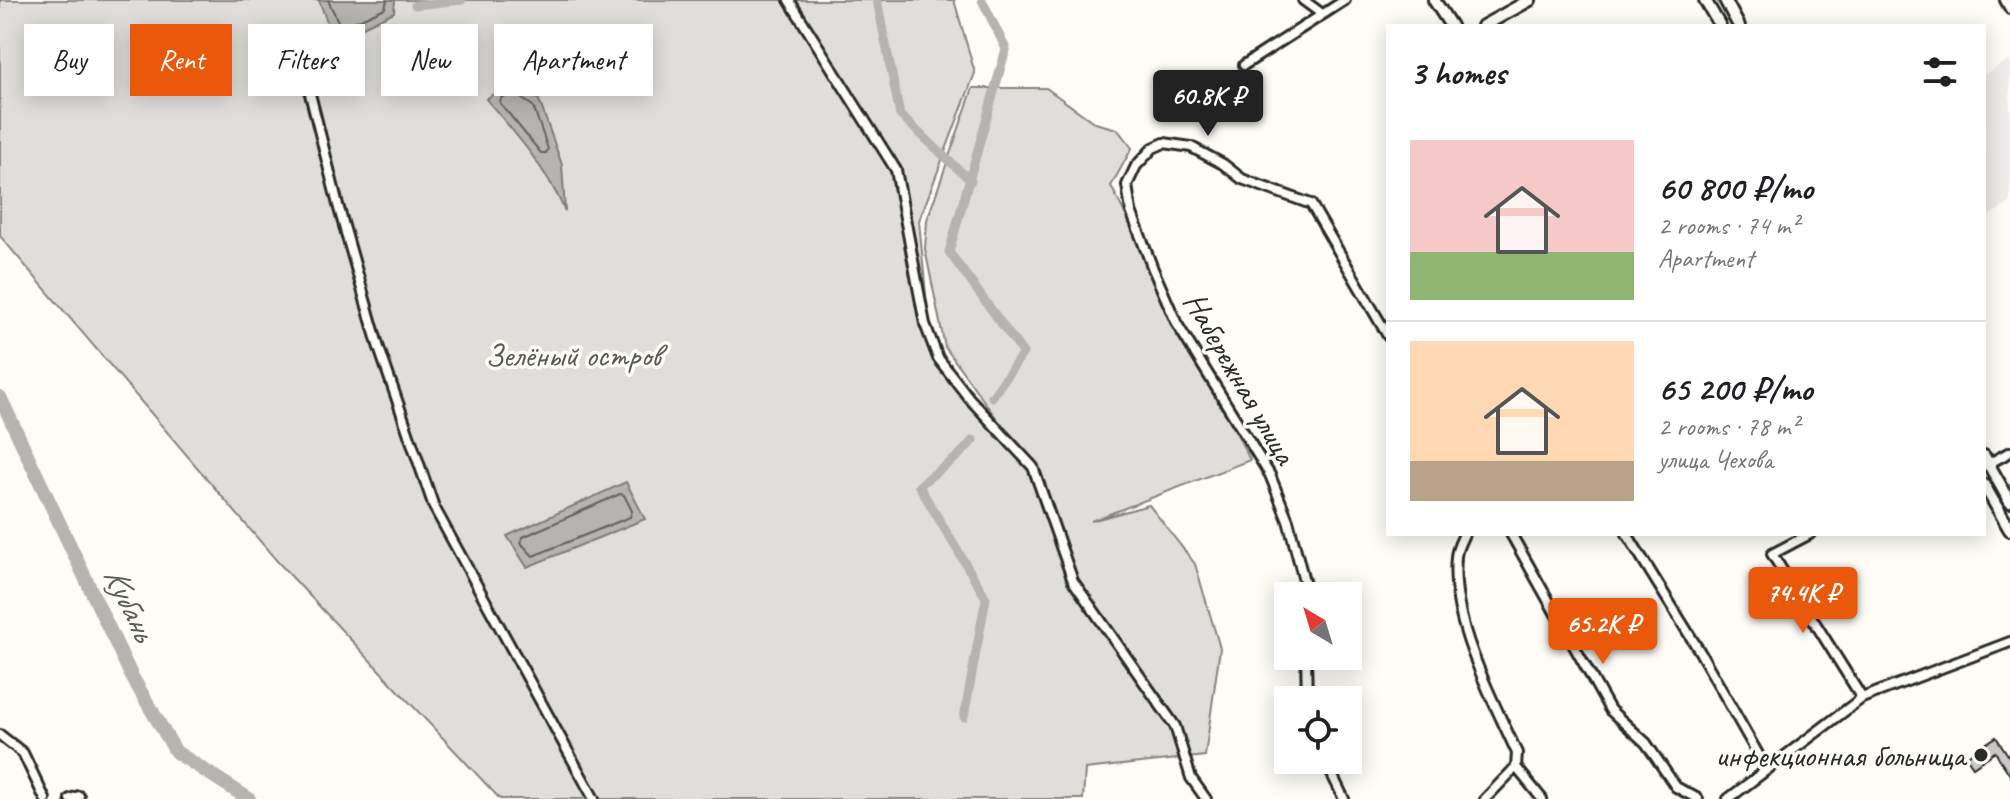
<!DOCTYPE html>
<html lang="en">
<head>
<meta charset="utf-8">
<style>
  :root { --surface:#fff; --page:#f2f2f2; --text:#202124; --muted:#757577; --line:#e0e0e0; --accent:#ea580c }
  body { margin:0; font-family:Caveat,sans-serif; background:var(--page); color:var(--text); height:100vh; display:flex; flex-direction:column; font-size:30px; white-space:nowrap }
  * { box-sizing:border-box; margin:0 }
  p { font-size:26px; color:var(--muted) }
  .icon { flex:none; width:44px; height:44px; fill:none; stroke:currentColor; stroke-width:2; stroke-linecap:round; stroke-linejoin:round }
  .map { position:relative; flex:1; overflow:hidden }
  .panel { position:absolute; left:1386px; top:24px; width:600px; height:512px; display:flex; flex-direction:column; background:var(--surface); border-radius:0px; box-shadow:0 4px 20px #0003 }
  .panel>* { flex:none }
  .hud { position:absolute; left:24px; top:24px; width:760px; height:72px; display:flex; gap:16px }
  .needle { width:52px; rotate:322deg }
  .fabs { position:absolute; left:1274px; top:582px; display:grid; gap:16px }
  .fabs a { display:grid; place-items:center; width:88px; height:88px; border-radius:0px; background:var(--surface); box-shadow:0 4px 20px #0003; font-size:40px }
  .price { position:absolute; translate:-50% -68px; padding:0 18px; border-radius:8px; background:var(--accent); color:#fff; font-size:26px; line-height:52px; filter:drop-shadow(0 2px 4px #0008) }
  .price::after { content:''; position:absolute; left:50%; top:48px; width:24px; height:18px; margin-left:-12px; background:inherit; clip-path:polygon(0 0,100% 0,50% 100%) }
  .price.selected { background:#222; color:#fff }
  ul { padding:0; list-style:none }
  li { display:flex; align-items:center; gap:24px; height:200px; padding:0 24px }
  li+li { border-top:2px solid var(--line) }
  li span { display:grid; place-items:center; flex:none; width:224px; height:160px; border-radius:0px; color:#555 }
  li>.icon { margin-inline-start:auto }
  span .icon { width:96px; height:96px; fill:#fffc; stroke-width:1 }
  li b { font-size:34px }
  h2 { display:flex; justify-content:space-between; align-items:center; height:96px; padding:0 24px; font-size:34px }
  .tag { padding:0 28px; border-radius:0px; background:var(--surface); box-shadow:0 4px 20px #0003; font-size:28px; line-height:72px }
  .tag.selected { background:var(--accent); color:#fff }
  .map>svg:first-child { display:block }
</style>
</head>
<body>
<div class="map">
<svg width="2010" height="799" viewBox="0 0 2010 799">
  <rect width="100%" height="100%" fill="#fdfcf7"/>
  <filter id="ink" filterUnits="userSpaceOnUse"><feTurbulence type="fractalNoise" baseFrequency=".0125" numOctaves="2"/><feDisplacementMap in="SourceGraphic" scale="16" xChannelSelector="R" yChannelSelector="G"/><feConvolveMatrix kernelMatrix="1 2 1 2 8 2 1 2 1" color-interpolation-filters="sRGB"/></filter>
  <g filter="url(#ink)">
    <path fill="#edece8" d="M2010,59V203L1985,218L1984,75Z"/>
    <path fill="#dfdeda" stroke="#858482" stroke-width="2" d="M0,0H954L975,73L919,221L932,358L1022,454L945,347L925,249L927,220L973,88H1046L1095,123L1117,129L1132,148L1111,186L1250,460L1091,521L1149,505L1195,564L1220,648L1205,756L1085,769L1083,799H500L277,561L0,236Z"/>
    <path fill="#b5b4b1" stroke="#7e7d7b" stroke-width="2" d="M319,0H395L394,12L334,41Z
      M512,82L539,100L562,165L565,211C546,168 516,134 486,99Z
      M626,482L645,519L527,567L507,536Z"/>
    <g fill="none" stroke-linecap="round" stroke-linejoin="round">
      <path stroke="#626261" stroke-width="2" d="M328,0L341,28L385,8L387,0
        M513,93L533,106L548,149L546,153H541L500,103L501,98Z
        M620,494L624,495L632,511L630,517L533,556L521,543L523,537Z"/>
      <path stroke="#b5b4b1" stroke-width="9" d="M877,0L900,115L971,181
        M982,0L1006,49L949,252L1023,353L992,397
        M415,5L462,0
        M964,717L986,598L919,486C939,468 955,463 973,440"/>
      <path stroke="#b5b4b1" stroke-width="14" d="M0,397L131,675L176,752L249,799"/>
    </g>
    <path fill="#c9c8c4" stroke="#2b2b2b" stroke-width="2" d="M1996,737L2010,758V775L1995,752L1973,767L1966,757Z"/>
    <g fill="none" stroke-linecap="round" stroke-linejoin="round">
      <g stroke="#2b2b2b" stroke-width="14">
        <path id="minor" d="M789,0L896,170L925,324L938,358L969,398L1033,467L1073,581L1175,726L1191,778L1206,799
          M1303,0L1322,14
          M2005,0L2010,9
          M302,62L338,205L378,345L434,507L594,799
          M1244,65L1345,0
          M1986,465L2010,452
          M1464,534C1461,541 1456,550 1456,557C1450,623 1491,695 1517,753L1516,767L1485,799
          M1511,534L1610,710L1646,743L1676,787L1698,799
          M1627,534L1700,652L1767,770
          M1810,534L1772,554L1862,698
          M1308,596L1288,520L1270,475L1177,324L1153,269L1131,211L1127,185L1136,166L1153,148L1164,143L1191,147L1223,164L1242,179L1311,204L1388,336
          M1306,656L1307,700
          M0,735L23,753L45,799
          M1325,760L1344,799
          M1516,767L1542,799
          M70,799L79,796
          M1728,799L1862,698L2010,642"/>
      </g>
      <g stroke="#2b2b2b" stroke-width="16">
        <path id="major" d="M1434,0L1451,26
          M1705,0L1720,26
          M1725,0L1739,26
          M1483,26L1530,0
          M1984,456L2010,502
          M1984,485L2010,530"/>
      </g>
      <use href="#minor" stroke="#fdfcf7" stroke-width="8"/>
      <use href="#major" stroke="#fdfcf7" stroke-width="10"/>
    </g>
  </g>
  <circle fill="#2b2b2b" stroke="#fdfcf7" stroke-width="3" cx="1981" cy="755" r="8"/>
  <g text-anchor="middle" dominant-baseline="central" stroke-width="7" stroke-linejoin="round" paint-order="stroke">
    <g font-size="32" fill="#585857" stroke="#fdfcf7">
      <text x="573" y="355">Зелёный остров</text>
    </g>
    <g font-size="32" fill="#2b2b2b" stroke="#fdfcf7">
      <text transform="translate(1240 378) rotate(60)">Набережная улица</text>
    </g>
    <g font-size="32" fill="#2b2b2b" stroke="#fdfcf7" text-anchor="end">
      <text x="1965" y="755">инфекционная больница</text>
    </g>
    <g font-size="34" font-style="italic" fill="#5b5b5a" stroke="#fdfcf7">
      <text transform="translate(130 603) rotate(65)">Кубань</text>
    </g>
  </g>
</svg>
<div class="fabs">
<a><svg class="needle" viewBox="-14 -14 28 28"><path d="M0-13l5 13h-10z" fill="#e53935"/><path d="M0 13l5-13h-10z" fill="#757577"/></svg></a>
<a><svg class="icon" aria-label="locate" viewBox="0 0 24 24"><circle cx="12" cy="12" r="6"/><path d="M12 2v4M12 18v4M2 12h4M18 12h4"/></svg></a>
</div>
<b class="price selected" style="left:1208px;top:138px">60.8K ₽</b>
<b class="price" style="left:1803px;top:635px">74.4K ₽</b>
<b class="price" style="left:1603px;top:666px">65.2K ₽</b>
<div class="hud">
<a class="tag">Buy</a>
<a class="tag selected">Rent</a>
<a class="tag">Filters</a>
<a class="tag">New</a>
<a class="tag">Apartment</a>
</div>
<section class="panel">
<h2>3 homes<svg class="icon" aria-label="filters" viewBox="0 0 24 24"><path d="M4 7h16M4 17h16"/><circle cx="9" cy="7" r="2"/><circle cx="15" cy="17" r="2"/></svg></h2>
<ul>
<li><span style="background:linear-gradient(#f6c9c9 70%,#8fb573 0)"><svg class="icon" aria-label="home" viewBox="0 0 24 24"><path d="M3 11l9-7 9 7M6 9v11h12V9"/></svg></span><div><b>60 800 ₽/mo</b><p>2 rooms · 74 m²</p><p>Apartment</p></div></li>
<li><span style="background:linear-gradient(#ffd9b3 75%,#b9a48a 0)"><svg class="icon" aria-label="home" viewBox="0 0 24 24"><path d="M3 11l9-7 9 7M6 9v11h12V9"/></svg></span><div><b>65 200 ₽/mo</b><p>2 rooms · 78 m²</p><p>улица Чехова</p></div></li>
</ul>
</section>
</div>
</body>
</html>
